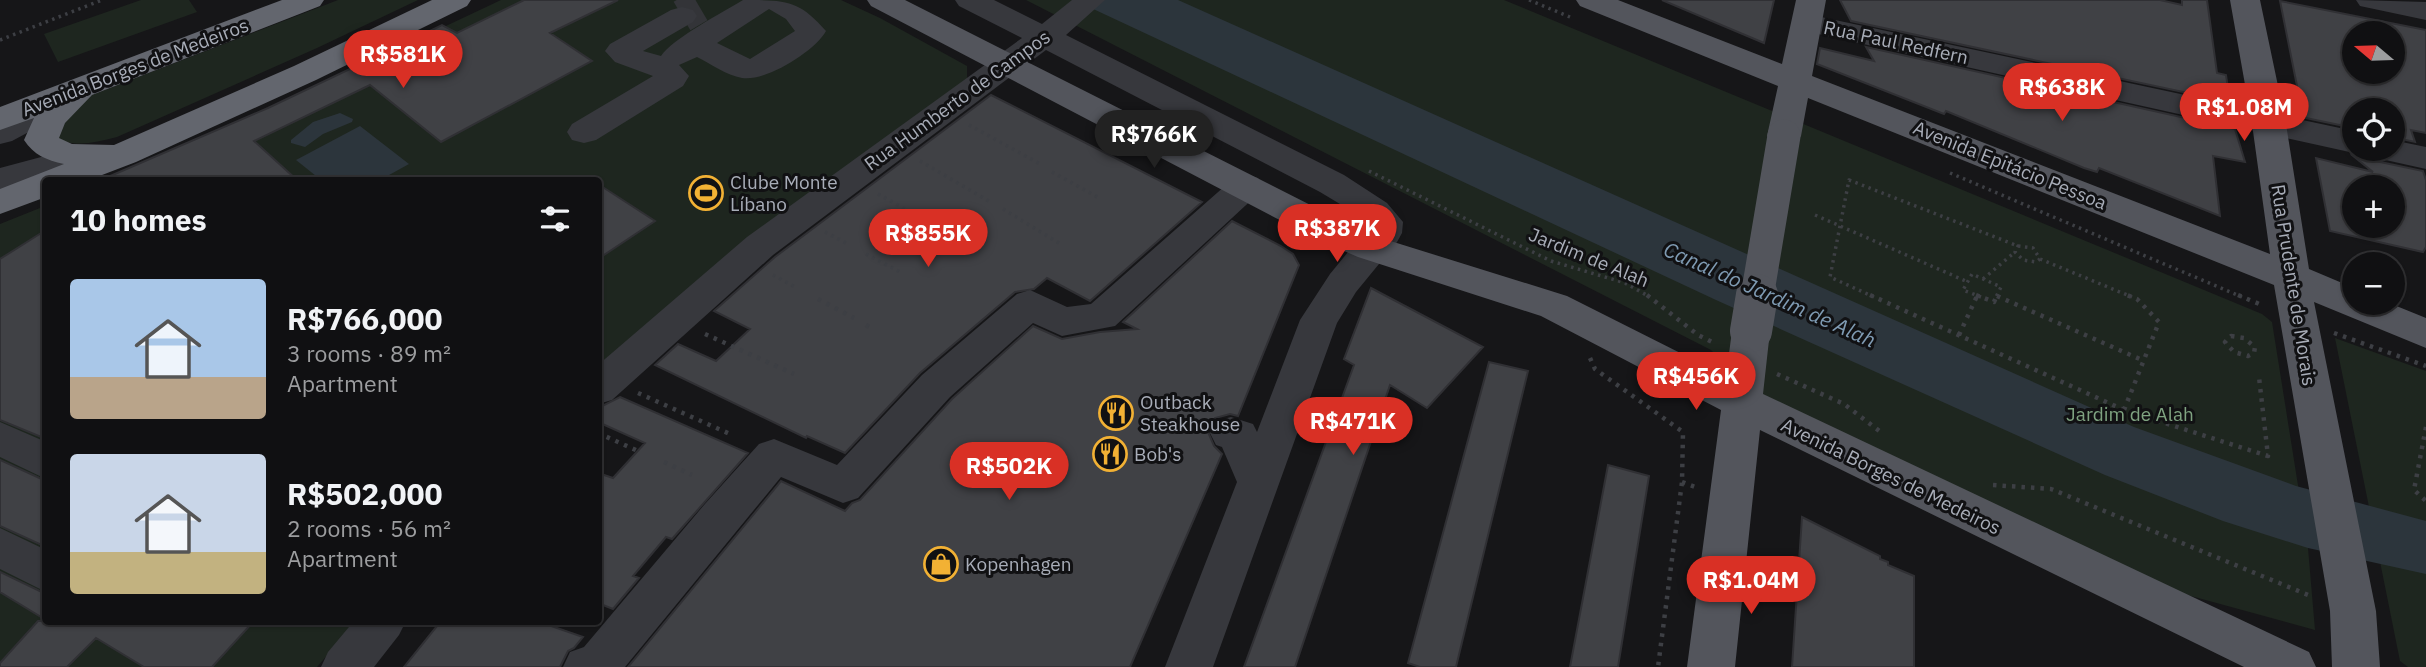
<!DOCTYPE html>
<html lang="en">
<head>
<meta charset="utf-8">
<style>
  :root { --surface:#101012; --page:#1e1e20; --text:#f1f3f6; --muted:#9c9d9f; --line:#303032; --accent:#d93025 }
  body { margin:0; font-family:"IBM Plex Sans",sans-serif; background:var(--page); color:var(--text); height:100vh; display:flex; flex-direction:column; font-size:26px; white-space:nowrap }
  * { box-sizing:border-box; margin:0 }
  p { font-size:23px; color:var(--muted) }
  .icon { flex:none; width:38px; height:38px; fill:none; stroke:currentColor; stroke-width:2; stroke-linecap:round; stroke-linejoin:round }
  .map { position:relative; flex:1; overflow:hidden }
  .sheet { position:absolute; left:42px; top:177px; width:560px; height:448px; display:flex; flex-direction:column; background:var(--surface); border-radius:7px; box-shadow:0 2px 5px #0004,0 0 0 2px var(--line) }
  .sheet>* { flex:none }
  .needle { width:46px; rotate:289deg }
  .buttons { position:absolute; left:2342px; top:21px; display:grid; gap:14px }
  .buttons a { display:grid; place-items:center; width:63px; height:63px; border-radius:50%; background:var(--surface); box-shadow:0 2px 5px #0004,0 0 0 2px var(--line); font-size:35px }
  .price { position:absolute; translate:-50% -60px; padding:0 16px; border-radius:24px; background:var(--accent); color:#fff; font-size:23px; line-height:46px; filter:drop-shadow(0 2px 4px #0008) }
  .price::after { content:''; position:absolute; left:50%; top:42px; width:21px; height:16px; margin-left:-10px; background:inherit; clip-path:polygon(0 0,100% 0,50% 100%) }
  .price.on { background:#222; color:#fff }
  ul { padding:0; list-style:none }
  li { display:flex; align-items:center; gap:21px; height:175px; padding:0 28px }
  li span { display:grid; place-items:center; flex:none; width:196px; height:140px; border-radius:7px; color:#555 }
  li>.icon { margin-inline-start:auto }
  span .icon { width:84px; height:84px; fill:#fffc; stroke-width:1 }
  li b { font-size:30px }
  h2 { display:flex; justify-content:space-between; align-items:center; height:84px; padding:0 28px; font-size:30px }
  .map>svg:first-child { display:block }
</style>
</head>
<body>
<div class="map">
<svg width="2426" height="667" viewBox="0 0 2426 667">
  <rect width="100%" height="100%" fill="#161618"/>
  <path fill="#1e261f" d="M141,0H189L197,12L58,62L44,34Z
    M338,0H418L317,48L117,137C93,143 75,148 52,137L84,98Z
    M501,0H841L880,18L967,66V82L599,371L598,180H111L151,165Z
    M1026,0H1504L2262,314L2272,322L2308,548L2315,630L2169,590L1767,405L1711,350Z
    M45,206L46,621H357L317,667H0V224Z
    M2335,338L2426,371V667H2408L2400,661Z"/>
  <path fill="#2c353c" d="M1074,0H1178L2134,427L2296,486L2426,521V574L2308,548L2223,521L2105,475L1716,300Z
    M340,113L353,119L352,122L323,134L305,147L291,143V140L313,122Z
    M360,126L409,164L380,180H321L296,160Z"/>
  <path fill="#404145" stroke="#303034" stroke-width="2" fill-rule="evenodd" d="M524,0H618L550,33L592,61L441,142L370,85L254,141L297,180H101L268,108L442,25L457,33Z
    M1662,0H1774L1764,43Z
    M1840,0H2160L2182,5V0H2207L2217,73L2226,75L2230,102L1851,21Z
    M2280,1L2426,30V133L2411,130L2415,142L2392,137V110H2354V128L2306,118L2297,111L2290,89L2298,91ZM2354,33H2392V72H2354Z
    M1866,47L2235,129L2245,162L2213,156L2220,216L2099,168L2097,172L2084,168L1946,111L1944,114L1817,64L1820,48L1874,61Z
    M991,95L1202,202L1090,301L1047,278L1034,289L1015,292L920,373L845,453L807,436L806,438L655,365L678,344L716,361L750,329L714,311L775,257Z
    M2366,152L2371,160L2423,171L2426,180V247L2423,252L2330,231L2316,158L2373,172L2352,155ZM2354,187H2392V226H2354Z
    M598,184L655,221L598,259Z
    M1232,221L1281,246L1293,254L1299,265L1238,416L1230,414L1215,418L1208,432L1214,446L1222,454L1130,667H628L781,481L845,511L852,503L860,500L952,399L1033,326L1062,339L1100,332L1137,329L1123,322Z
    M46,230V439L0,420V259Z
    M1371,288L1483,347L1427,408L1390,385L1295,667H1244L1354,365L1344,359Z
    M1489,362L1528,371L1456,667H1420L1408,663Z
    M620,397L748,453L672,539L666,537L633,576L639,578L613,609L598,603V473L613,478L645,443L598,422V408Z
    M0,460L46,481V547L0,526Z
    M1608,465L1649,476L1618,667H1570Z
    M1802,517L1880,556V559L1888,562V565L1914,576V667H1792Z
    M0,572L46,594V620L0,592Z
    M38,621H254L212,667H144L96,638L67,667H0V663Z
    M441,621H537L583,637L574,648L568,651L560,667H404Z"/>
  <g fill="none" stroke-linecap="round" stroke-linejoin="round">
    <path stroke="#333438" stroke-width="33" stroke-dasharray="33 17" stroke-linecap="butt" d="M682,16L699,6"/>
    <path stroke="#3d3f44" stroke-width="3.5" stroke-dasharray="2.5 4.5" stroke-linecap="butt" d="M1529,0L1570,17
      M0,40L102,0
      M969,125L1042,165
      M920,161L992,203
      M1369,171L1551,261L1625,283L1650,297
      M1052,172L1101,199
      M1950,173L2242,297
      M878,194L905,209
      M1003,209L1062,245
      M1815,215L1968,282
      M924,220L945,232
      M825,232L846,243
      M2018,246L2033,248L2040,259L2036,262L2023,260L2015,252Z
      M866,254L902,273
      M2040,259L2132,297
      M773,275L797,288
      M1983,279L2015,252
      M1874,297L1830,277L1849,180L2018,246
      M1981,297L1963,290L1972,274L2001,287L1996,297"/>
    <path stroke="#3d3f44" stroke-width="4.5" stroke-dasharray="3.5 6" stroke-linecap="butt" d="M1647,295L1698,335L1716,344
      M1870,295L2124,410L2268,456L2259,377
      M1976,295L1994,302L1997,295
      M2238,295L2264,306
      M1997,296L2142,360
      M818,299L854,318
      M866,325L873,329
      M2334,333L2426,366
      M705,334L794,374
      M1959,335L1977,296
      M2231,336L2244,338L2255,347L2254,353L2248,356L2234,352L2225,342Z
      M1590,358L1595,369L1683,432L1682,482L1658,667
      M1777,374L1844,404L1882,433
      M638,393L730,434
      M2124,410L2159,322L2137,299L2127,295
      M2426,427L2414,490L2426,501
      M598,433L638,451
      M664,462L692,475
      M1682,482L1698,488
      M1993,485L2051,489L2313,597"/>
    <path fill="#37383d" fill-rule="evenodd" d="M743,0C787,0 799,0 826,31C815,51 766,82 742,78C726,75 711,64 697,57L679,65L689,76L683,86L596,140L584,143L572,140L567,132L572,124L653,76L615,62L605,51L610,44L671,10L682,7L693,10L697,16L693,22L643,51L661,56C672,39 723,12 743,0ZM769,9L786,19L795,31L750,59L717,43Z
      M955,0H994L1042,24L1072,0H1105L1066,35L1344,175L1387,203L1403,222L1402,233L1397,242L1356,292L1337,323L1213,667H1165L1237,482L1222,447L1216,445L1210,433L1216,421L1231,417L1253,424L1257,432L1300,320L1330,274L1366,230L1367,225L1350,210L1320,192L1046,50L773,255L612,400L598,404V365L747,237L1022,38L959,6Z
      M2356,0L2426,2V20L2360,6Z
      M1807,14L2354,131V149H2366L2354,153L1796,29L1792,23L1796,17Z
      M68,88L79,91L84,98L79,105L12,141L0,144V119L57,91Z
      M2392,140L2426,147V169L2372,157L2367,149H2392Z
      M86,145L98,148L103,156L98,164L0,192V168Z
      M1246,174L1258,178L1263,186L1258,194L1115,326L1062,336L1033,323L950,397L858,498L843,503L781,477L625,667H563L570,652L584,647L704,505L759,444L774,439L837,465L922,375L1017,294L1030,290L1067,307L1091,304L1234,178Z
      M0,422L46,442V479L0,457Z
      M0,528L46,550V592L0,569Z
      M354,621H406L399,635L374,667H321L328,652Z"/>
    <path fill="#53555c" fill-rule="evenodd" d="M867,0H905L1340,220L1384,239L1567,296L1726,376L1732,331L1737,321L1751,317L1765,321L1770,331L1763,394L2309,652L2316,667H2244L1760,430L1735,667H1687L1721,410L1541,316L1358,257L1314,238L871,6Z
      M1576,0H1618L1782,64L1796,0H1826L1812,76L2270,254L2252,124L2230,0H2260L2286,124L2309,269L2354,288V303H2389L2426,318V348L2314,302L2376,611L2380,667H2332L2330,611L2274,285L1808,98L1801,136L1796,144L1784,147L1772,144L1767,136L1778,86L1580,6Z"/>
    <path fill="#63666e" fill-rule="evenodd" d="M282,0H324L320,6L92,95L65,123L59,138L72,144L114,145L294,66L432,0H471L467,6L316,80L136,162L89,180H46V197L0,214V189L64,164C46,160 34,155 24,140L34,118L0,130V107Z"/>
    <path stroke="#53555c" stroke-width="33" d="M1757,297L1784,136"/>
    <path stroke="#53555c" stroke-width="42" d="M1751,331L1757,295"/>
  </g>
  <defs>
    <g id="stadium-ring" transform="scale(1.75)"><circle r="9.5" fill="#111113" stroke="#f2b134" stroke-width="1.5"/><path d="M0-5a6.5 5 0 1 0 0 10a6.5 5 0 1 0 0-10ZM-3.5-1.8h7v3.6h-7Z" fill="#f2b134"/></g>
    <g id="restaurant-ring" transform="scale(1.75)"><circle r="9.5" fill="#111113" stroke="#f2b134" stroke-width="1.5"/><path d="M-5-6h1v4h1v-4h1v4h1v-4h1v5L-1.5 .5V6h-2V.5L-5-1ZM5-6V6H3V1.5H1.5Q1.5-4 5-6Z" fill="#f2b134"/></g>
    <g id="shop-ring" transform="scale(1.75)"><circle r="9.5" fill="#111113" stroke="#f2b134" stroke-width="1.5"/><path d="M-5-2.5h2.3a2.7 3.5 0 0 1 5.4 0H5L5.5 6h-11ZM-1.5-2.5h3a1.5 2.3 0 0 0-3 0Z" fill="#f2b134"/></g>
  </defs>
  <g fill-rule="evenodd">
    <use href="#stadium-ring" x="706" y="193"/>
    <use href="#restaurant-ring" x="1116" y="413"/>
    <use href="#restaurant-ring" x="1110" y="454"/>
    <use href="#shop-ring" x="941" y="564"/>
  </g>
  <g text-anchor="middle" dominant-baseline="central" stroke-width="6" stroke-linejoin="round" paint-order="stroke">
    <g font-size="19" fill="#a8adb8" stroke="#111113">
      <text transform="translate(1896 42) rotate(12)">Rua Paul Redfern</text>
      <text transform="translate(135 67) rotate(-21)">Avenida Borges de Medeiros</text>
      <text transform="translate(957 100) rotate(-36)">Rua Humberto de Campos</text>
      <text transform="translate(2010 165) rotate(22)">Avenida Epitácio Pessoa</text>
      <text transform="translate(1589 257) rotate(22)">Jardim de Alah</text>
      <text transform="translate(2294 285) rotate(81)">Rua Prudente de Morais</text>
      <text transform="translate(1891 476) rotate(26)">Avenida Borges de Medeiros</text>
    </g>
    <g font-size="19" fill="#a8adb8" stroke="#111113" text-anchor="start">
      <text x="730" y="182">Clube Monte<tspan x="730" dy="22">Líbano</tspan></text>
      <text x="1140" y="402">Outback<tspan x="1140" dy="22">Steakhouse</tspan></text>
      <text x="1134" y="454">Bob's</text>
      <text x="965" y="564">Kopenhagen</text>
    </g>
    <g font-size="19" fill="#7fa381" stroke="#111113">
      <text x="2130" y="414">Jardim de Alah</text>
    </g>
    <g font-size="21" font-style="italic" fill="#7f9bb3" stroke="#111113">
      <text transform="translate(1770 294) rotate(24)">Canal do Jardim de Alah</text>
    </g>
  </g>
</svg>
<div class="buttons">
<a><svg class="needle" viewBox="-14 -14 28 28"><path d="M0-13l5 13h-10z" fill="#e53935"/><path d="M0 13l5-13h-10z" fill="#9c9d9f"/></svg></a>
<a><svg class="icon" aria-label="locate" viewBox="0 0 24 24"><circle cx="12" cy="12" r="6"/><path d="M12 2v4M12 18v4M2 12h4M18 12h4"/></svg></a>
<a>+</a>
<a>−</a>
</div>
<b class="price" style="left:403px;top:90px">R$581K</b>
<b class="price" style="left:2062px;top:123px">R$638K</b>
<b class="price" style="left:2244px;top:143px">R$1.08M</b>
<b class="price on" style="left:1154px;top:170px">R$766K</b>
<b class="price" style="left:1337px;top:264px">R$387K</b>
<b class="price" style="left:928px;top:269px">R$855K</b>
<b class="price" style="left:1696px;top:412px">R$456K</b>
<b class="price" style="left:1353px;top:457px">R$471K</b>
<b class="price" style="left:1009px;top:502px">R$502K</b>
<b class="price" style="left:1751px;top:616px">R$1.04M</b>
<section class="sheet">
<h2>10 homes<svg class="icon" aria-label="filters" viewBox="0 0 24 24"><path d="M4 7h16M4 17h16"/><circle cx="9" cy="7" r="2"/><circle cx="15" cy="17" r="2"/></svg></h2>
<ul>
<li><span style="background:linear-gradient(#a9c7e8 70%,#b9a48a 0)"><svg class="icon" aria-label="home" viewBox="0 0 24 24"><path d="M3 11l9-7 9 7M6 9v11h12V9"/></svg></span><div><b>R$766,000</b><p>3 rooms · 89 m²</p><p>Apartment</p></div></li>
<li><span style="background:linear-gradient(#c9d6e8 70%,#c2b280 0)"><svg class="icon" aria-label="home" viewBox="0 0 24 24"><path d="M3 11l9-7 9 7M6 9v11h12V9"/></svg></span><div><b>R$502,000</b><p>2 rooms · 56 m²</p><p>Apartment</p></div></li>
</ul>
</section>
</div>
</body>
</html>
